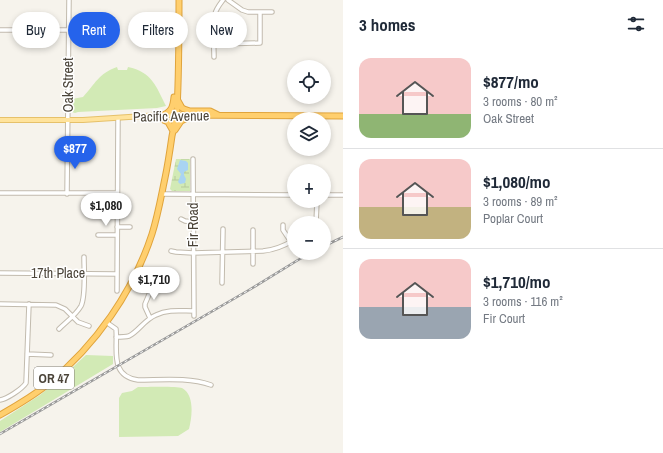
<!DOCTYPE html>
<html lang="en">
<head>
<meta charset="utf-8">
<style>
  :root { --surface:#fff; --page:#f2f2f3; --text:#1f2937; --muted:#747a83; --line:#e0e1e3; --accent:#2563eb }
  body { margin:0; font-family:"Archivo Narrow",sans-serif; background:var(--page); color:var(--text); height:100vh; display:flex; flex-direction:column; font-size:15px; white-space:nowrap }
  * { box-sizing:border-box; margin:0 }
  p { font-size:13px; color:var(--muted) }
  .icon { flex:none; width:22px; height:22px; fill:none; stroke:currentColor; stroke-width:2; stroke-linecap:round; stroke-linejoin:round }
  .map { position:relative; flex:1; overflow:hidden }
  .panel { display:flex; flex-direction:column; background:var(--surface); width:320px }
  .panel>* { flex:none }
  .banner { position:absolute; left:12px; top:12px; width:271px; height:36px; display:flex; gap:8px }
  .tools { position:absolute; left:287px; top:60px; display:grid; gap:8px }
  .tools a { display:grid; place-items:center; width:44px; height:44px; border-radius:50%; background:var(--surface); box-shadow:0 2px 6px #0003; font-size:20px }
  .price { position:absolute; translate:-50% -34px; padding:0 9px; border-radius:14px; background:#fff; color:#222; font-size:13px; line-height:26px; filter:drop-shadow(0 1px 2px #0008) }
  .price::after { content:''; position:absolute; left:50%; top:24px; width:12px; height:9px; margin-left:-6px; background:inherit; clip-path:polygon(0 0,100% 0,50% 100%) }
  .price.on { background:var(--accent); color:#fff }
  ul { padding:0; list-style:none }
  li { display:flex; align-items:center; gap:12px; height:100px; padding:0 16px }
  li+li { border-top:1px solid var(--line) }
  li span { display:grid; place-items:center; flex:none; width:112px; height:80px; border-radius:12px; color:#555 }
  li>.icon { margin-inline-start:auto }
  span .icon { width:48px; height:48px; fill:#fffc; stroke-width:1 }
  li b { font-size:17px }
  h2 { display:flex; justify-content:space-between; align-items:center; height:48px; padding:0 16px; font-size:17px }
  .tag { padding:0 14px; border-radius:18px; background:var(--surface); box-shadow:0 2px 6px #0003; font-size:14px; line-height:36px }
  .tag.on { background:var(--accent); color:#fff }
  main { display:flex; flex:1; min-height:0 }
  .map>svg:first-child { display:block }
</style>
</head>
<body>
<main>
<div class="map">
<svg width="343" height="453" viewBox="0 0 343 453">
  <defs>
    <pattern id="wetland-marsh" width="20" height="14" patternUnits="userSpaceOnUse"><rect width="20" height="14" fill="#d2eab5"/><path d="M1 5h8M5 5V1M11 12h8M15 12V8" fill="none" stroke="#b6ca9c"/></pattern>
  </defs>
  <rect width="100%" height="100%" fill="#f6f3ec"/>
  <path fill="#d2eab5" d="M117,67L118,70H127L128,67C152,72 156,86 166,106L157,108L78,112L75,113L72,112V99L83,97C95,84 99,73 117,67Z
    M86,355L113,356V364L0,432V421L40,395L62,377Z
    M138,387C146,387 177,386 182,388C195,395 192,417 189,429L178,436L119,437V398L122,393L132,391Z"/>
  <path fill="url(#wetland-marsh)" d="M176,159H190V191H172L170,189Z"/>
  <path fill="#a9d4f2" d="M180,160L186,161L188,163V170L184,172V175L186,179L185,183L180,184L178,182L181,174L177,169Z"/>
  <g fill="none" stroke-linecap="round" stroke-linejoin="round">
    <g stroke="#c2bbae" stroke-width="5.5">
      <path id="minor" d="M228,0L242,10L248,12H272
        M0,30H68
        M214,44L260,43V12
        M214,57C214,45 212,25 215,14C216,9 220,4 223,0
        M193,159L194,316
        M0,193H117
        M67,194L69,0
        M162,194L294,195
        M324,195H343
        M181,219L185,221L193,222
        M316,223L317,201
        M283,225V230L291,242
        M117,227H130
        M98,235H117
        M171,251L176,252L193,253L263,251C275,250 284,246 294,240
        M253,264V230
        M0,273L117,274
        M222,283L223,229
        M117,291L118,118
        M0,304L56,305L65,309L78,322L89,326
        M150,318L145,307V304L153,285
        M106,322L116,329C118,349 109,376 138,380C162,380 188,377 211,385
        M59,329C66,322 76,315 81,306C86,296 84,269 84,257
        M116,337C120,337 125,337 129,336C139,331 144,320 156,315C168,309 181,311 194,311
        M27,354L51,355
        M0,400C7,399 22,389 26,383L29,304"/>
    </g>
    <g stroke="#e6c16a" stroke-width="6">
      <path id="major" d="M0,120H83L144,116L176,115"/>
    </g>
    <g stroke="#e0a43c" stroke-width="7">
      <path id="highway" d="M177,99L182,108L184,109L190,111H210L218,115
        M176,115L343,116
        M155,116L168,122L173,131
        M161,116C171,112 173,108 174,97
        M175,130L181,121L189,117
        M0,415C16,406 33,396 48,384C96,345 133,292 152,234C158,215 161,197 165,178C168,164 170,150 172,136C174,127 176,118 177,109C179,73 179,36 179,0"/>
    </g>
    <use href="#minor" stroke="#fff" stroke-width="3.5"/>
    <use href="#major" stroke="#ffe39c" stroke-width="4"/>
    <use href="#highway" stroke="#ffcf6e" stroke-width="5"/>
    <g stroke="#9a9a9a" stroke-width="2.5">
      <path id="rail" d="M324,246L343,237
        M0,434L249,290L298,260L311,253"/>
    </g>
    <use href="#rail" stroke="#fff" stroke-width="1" stroke-dasharray="3" stroke-linecap="butt"/>
  </g>
  <g text-anchor="middle" dominant-baseline="central" stroke-width="3" stroke-linejoin="round" paint-order="stroke">
    <rect fill="#fff" stroke="#817c74" stroke-width="1" x="34" y="367" width="40" height="22" rx="3"/>
    <g font-size="13" font-weight="bold" fill="#4b4439">
      <text x="54" y="378">OR 47</text>
    </g>
    <g font-size="14" fill="#4b4439" stroke="#fff">
      <text transform="translate(68 85) rotate(-90)">Oak Street</text>
      <text transform="translate(171 116) rotate(-1)">Pacific Avenue</text>
      <text transform="translate(193 225) rotate(-90)">Fir Road</text>
      <text x="58" y="273">17th Place</text>
    </g>
  </g>
</svg>
<div class="tools">
<a><svg class="icon" aria-label="locate" viewBox="0 0 24 24"><circle cx="12" cy="12" r="6"/><path d="M12 2v4M12 18v4M2 12h4M18 12h4"/></svg></a>
<a><svg class="icon" aria-label="layers" viewBox="0 0 24 24"><path d="M12 4l9 5-9 5-9-5zM3 14l9 5 9-5"/></svg></a>
<a>+</a>
<a>−</a>
</div>
<b class="price on" style="left:75px;top:170px">$877</b>
<b class="price" style="left:106px;top:227px">$1,080</b>
<b class="price" style="left:154px;top:301px">$1,710</b>
<div class="banner">
<a class="tag">Buy</a>
<a class="tag on">Rent</a>
<a class="tag">Filters</a>
<a class="tag">New</a>
</div>
</div>
<section class="panel">
<h2>3 homes<svg class="icon" aria-label="filters" viewBox="0 0 24 24"><path d="M4 7h16M4 17h16"/><circle cx="9" cy="7" r="2"/><circle cx="15" cy="17" r="2"/></svg></h2>
<ul>
<li><span style="background:linear-gradient(#f6c9c9 70%,#8fb573 0)"><svg class="icon" aria-label="home" viewBox="0 0 24 24"><path d="M3 11l9-7 9 7M6 9v11h12V9"/></svg></span><div><b>$877/mo</b><p>3 rooms · 80 m²</p><p>Oak Street</p></div></li>
<li><span style="background:linear-gradient(#f6c9c9 60%,#c2b280 0)"><svg class="icon" aria-label="home" viewBox="0 0 24 24"><path d="M3 11l9-7 9 7M6 9v11h12V9"/></svg></span><div><b>$1,080/mo</b><p>3 rooms · 89 m²</p><p>Poplar Court</p></div></li>
<li><span style="background:linear-gradient(#f6c9c9 60%,#9aa5b1 0)"><svg class="icon" aria-label="home" viewBox="0 0 24 24"><path d="M3 11l9-7 9 7M6 9v11h12V9"/></svg></span><div><b>$1,710/mo</b><p>3 rooms · 116 m²</p><p>Fir Court</p></div></li>
</ul>
</section>
</main>
</body>
</html>
